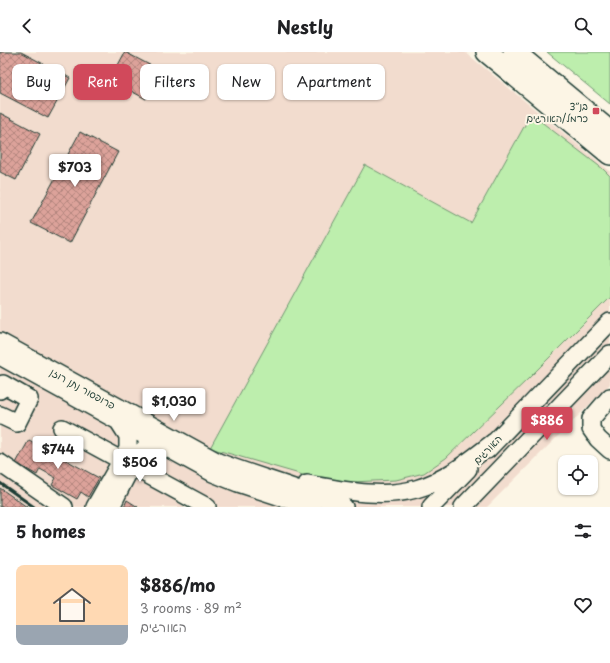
<!DOCTYPE html>
<html lang="en">
<head>
<meta charset="utf-8">
<style>
  :root { --surface:#fff; --page:#f6f6f6; --text:#202124; --muted:#757577; --line:#e0e0e0; --accent:#d1495b }
  body { margin:0; font-family:"Playpen Sans","Playpen Sans Hebrew",sans-serif; background:var(--page); color:var(--text); height:100vh; display:flex; flex-direction:column; font-size:15px; white-space:nowrap }
  * { box-sizing:border-box; margin:0 }
  p { font-size:13px; color:var(--muted) }
  .icon { flex:none; width:22px; height:22px; fill:none; stroke:currentColor; stroke-width:2; stroke-linecap:round; stroke-linejoin:round }
  .map { position:relative; height:455px; overflow:hidden }
  .panel { display:flex; flex-direction:column; background:var(--surface); flex:1 }
  .panel>* { flex:none }
  .guide { position:absolute; left:12px; top:12px; width:400px; height:36px; display:flex; gap:8px }
  .controls { position:absolute; left:558px; top:403px; display:grid; gap:8px }
  .controls a { display:grid; place-items:center; width:40px; height:40px; border-radius:8px; background:var(--surface); box-shadow:0 1px 3px #0004; font-size:20px }
  .price { position:absolute; translate:-50% -34px; padding:0 9px; border-radius:4px; background:#fff; color:#222; font-size:13px; line-height:26px; filter:drop-shadow(0 1px 2px #0008) }
  .price::after { content:''; position:absolute; left:50%; top:24px; width:12px; height:9px; margin-left:-6px; background:inherit; clip-path:polygon(0 0,100% 0,50% 100%) }
  .price.on { background:var(--accent); color:#fff }
  ul { padding:0; list-style:none }
  li { display:flex; align-items:center; gap:12px; height:100px; padding:0 16px }
  li+li { border-top:1px solid var(--line) }
  li span { display:grid; place-items:center; flex:none; width:112px; height:80px; border-radius:8px; color:#555 }
  li>.icon { margin-inline-start:auto }
  span .icon { width:48px; height:48px; fill:#fffc; stroke-width:1 }
  li b { font-size:17px }
  h2 { display:flex; justify-content:space-between; align-items:center; height:48px; padding:0 16px; font-size:17px }
  .chip { padding:0 14px; border-radius:8px; background:var(--surface); box-shadow:0 1px 3px #0004; font-size:14px; line-height:36px }
  .chip.on { background:var(--accent); color:#fff }
  header { display:flex; justify-content:space-between; align-items:center; height:52px; padding:0 16px; background:var(--surface); font-size:18px; font-weight:700 }
  .map>svg:first-child { display:block }
</style>
</head>
<body>
<header><svg class="icon" aria-label="back" viewBox="0 0 24 24"><path d="M15 5l-7 7 7 7"/></svg>Nestly<svg class="icon" aria-label="search" viewBox="0 0 24 24"><circle cx="10" cy="10" r="6"/><path d="M15 15l6 6"/></svg></header>
<div class="map">
<svg width="610" height="455" viewBox="0 0 610 455">
  <defs>
    <pattern id="building-cross-hatch" width="8" height="8" patternUnits="userSpaceOnUse"><rect width="8" height="8" fill="#dca29a"/><path d="M0 0l8 8M0 8l8-8" fill="none" stroke="#b2857e"/></pattern>
  </defs>
  <rect width="100%" height="100%" fill="#fcf5e5"/>
  <filter id="ink" filterUnits="userSpaceOnUse"><feTurbulence type="fractalNoise" baseFrequency=".025" numOctaves="2"/><feDisplacementMap in="SourceGraphic" scale="8" xChannelSelector="R" yChannelSelector="G"/><feConvolveMatrix kernelMatrix="1 2 1 2 8 2 1 2 1" color-interpolation-filters="sRGB"/></filter>
  <g filter="url(#ink)">
    <path fill="#f2dcce" d="M0,0H465L610,119V332L487,455H0Z"/>
    <path fill="#bdeead" stroke="#6e9670" d="M547,0H610V52Z
      M531,62L603,117L610,124V245L528,327L446,406L424,421L396,428L351,430L303,423L210,396L365,113L471,171Z"/>
    <path fill="url(#building-cross-hatch)" stroke="#1f3d34" d="M0,0H21L70,26L48,66L0,41Z
      M125,0L161,19L146,47L110,28Z
      M0,61L40,82L16,128L0,120Z
      M80,80L118,100L70,191L31,171Z
      M29,388L99,426L88,445L81,440L77,447L52,433L56,426L40,417L37,423L16,411Z
      M0,436L27,455H0Z
      M127,448L138,455H124Z"/>
    <g fill="none" stroke-linecap="round" stroke-linejoin="round">
      <g stroke="#1f3d34" stroke-width="20">
        <path id="minor" d="M0,290L218,410C260,426 303,437 344,455
          M0,304L213,421L238,431L312,455
          M0,338L3,332L29,347L17,371L0,363
          M610,345L591,367V377L598,387L610,398
          M62,376L207,455
          M487,398L610,270
          M0,411L64,455
          M307,432C342,438 381,447 416,437C445,429 471,408 494,390
          M95,455L128,397V384L119,370
          M111,455C118,441 133,407 144,397C148,394 154,393 159,392
          M431,455L468,417
          M463,455L610,302"/>
      </g>
      <g stroke="#1f3d34" stroke-width="24">
        <path id="major" d="M487,0L610,102
          M514,0L610,80"/>
      </g>
      <use href="#minor" stroke="#fcf5e5" stroke-width="17"/>
      <use href="#major" stroke="#fcf5e5" stroke-width="21"/>
      <path stroke="#1f3d34" stroke-width="3" d="M0,431L34,455"/>
    </g>
  </g>
  <rect fill="#d1495b" stroke="#fcf5e5" stroke-width="1.5" x="592" y="55" width="8" height="8" rx="2"/>
  <g text-anchor="middle" dominant-baseline="central" stroke-width="4" stroke-linejoin="round" paint-order="stroke">
    <g font-size="10" fill="#1f3d34" stroke="#fcf5e5" text-anchor="end">
      <text x="588" y="53">בנ״צ<tspan x="588" dy="12">כרמל/האורגים</tspan></text>
    </g>
    <g font-size="10" fill="#1f3d34" stroke="#fcf5e5">
      <text transform="translate(83 336) rotate(29)">פרופסור נתן רוזן</text>
      <text transform="translate(487 397) rotate(-46)">האורגים</text>
    </g>
  </g>
</svg>
<div class="controls">
<a><svg class="icon" aria-label="locate" viewBox="0 0 24 24"><circle cx="12" cy="12" r="6"/><path d="M12 2v4M12 18v4M2 12h4M18 12h4"/></svg></a>
</div>
<b class="price" style="left:75px;top:136px">$703</b>
<b class="price" style="left:174px;top:370px">$1,030</b>
<b class="price on" style="left:547px;top:389px">$886</b>
<b class="price" style="left:58px;top:418px">$744</b>
<b class="price" style="left:140px;top:431px">$506</b>
<div class="guide">
<a class="chip">Buy</a>
<a class="chip on">Rent</a>
<a class="chip">Filters</a>
<a class="chip">New</a>
<a class="chip">Apartment</a>
</div>
</div>
<section class="panel">
<h2>5 homes<svg class="icon" aria-label="filters" viewBox="0 0 24 24"><path d="M4 7h16M4 17h16"/><circle cx="9" cy="7" r="2"/><circle cx="15" cy="17" r="2"/></svg></h2>
<ul>
<li><span style="background:linear-gradient(#ffd9b3 75%,#9aa5b1 0)"><svg class="icon" aria-label="home" viewBox="0 0 24 24"><path d="M3 11l9-7 9 7M6 9v11h12V9"/></svg></span><div><b>$886/mo</b><p>3 rooms · 89 m²</p><p>האורגים</p></div><svg class="icon" aria-label="heart" viewBox="0 0 24 24"><path d="M12 20l-8-8c-3-5 5-10 8-4 3-6 11-1 8 4z"/></svg></li>
</ul>
</section>
</body>
</html>
